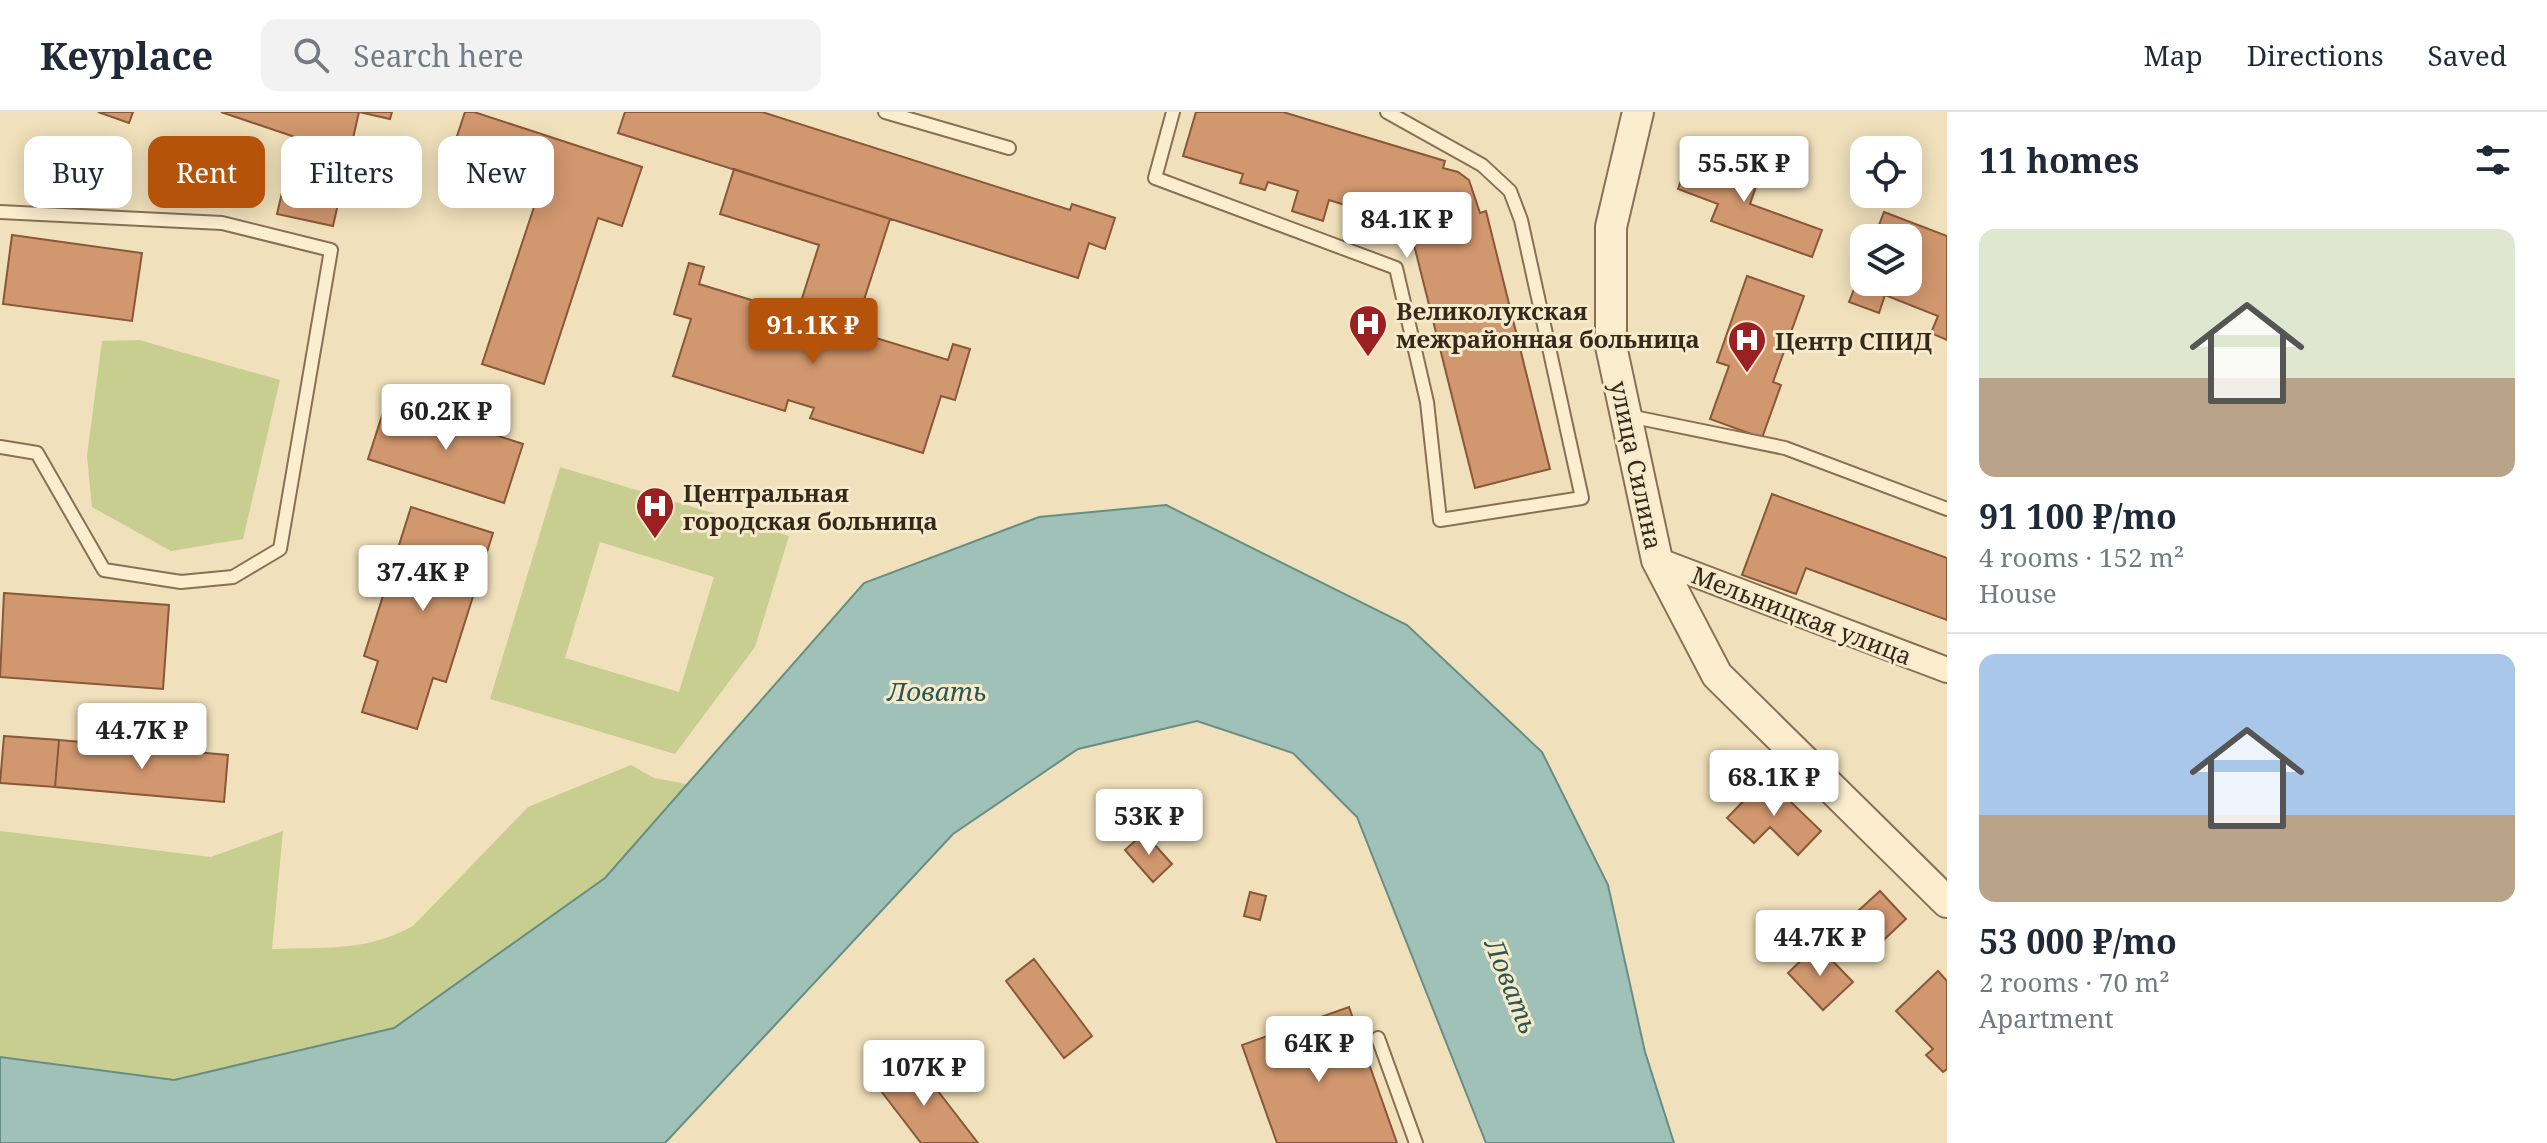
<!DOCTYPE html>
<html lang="en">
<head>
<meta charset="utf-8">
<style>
  :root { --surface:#fff; --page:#f2f2f3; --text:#1f2937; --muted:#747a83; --line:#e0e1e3; --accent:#b45309 }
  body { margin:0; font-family:"Noto Serif",serif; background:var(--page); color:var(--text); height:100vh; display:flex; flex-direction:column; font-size:30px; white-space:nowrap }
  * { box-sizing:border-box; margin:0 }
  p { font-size:26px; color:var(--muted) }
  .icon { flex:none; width:44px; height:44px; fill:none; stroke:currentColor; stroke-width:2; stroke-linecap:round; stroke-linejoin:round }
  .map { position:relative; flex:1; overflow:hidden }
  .panel { display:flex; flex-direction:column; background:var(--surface); width:600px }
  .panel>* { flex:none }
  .hud { position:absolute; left:24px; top:24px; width:760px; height:72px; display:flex; gap:16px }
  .tools { position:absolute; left:1850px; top:24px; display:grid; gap:16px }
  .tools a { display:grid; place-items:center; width:72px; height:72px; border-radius:16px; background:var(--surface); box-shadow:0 4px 20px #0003; font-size:40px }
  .price { position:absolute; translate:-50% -68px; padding:0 18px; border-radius:8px; background:#fff; color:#222; font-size:26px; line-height:52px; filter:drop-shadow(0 2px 4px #0008) }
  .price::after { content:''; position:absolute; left:50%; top:48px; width:24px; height:18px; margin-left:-12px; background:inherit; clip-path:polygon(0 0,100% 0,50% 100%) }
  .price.on { background:var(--accent); color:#fff }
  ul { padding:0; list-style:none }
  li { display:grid; align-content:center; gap:16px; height:424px; padding:0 32px }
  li+li { border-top:2px solid var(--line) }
  li span { display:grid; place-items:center; height:248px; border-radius:16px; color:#555 }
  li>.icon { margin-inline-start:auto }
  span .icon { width:144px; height:144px; fill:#fffc; stroke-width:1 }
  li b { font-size:34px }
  h2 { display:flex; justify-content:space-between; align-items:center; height:96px; padding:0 32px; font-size:34px }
  .tag { padding:0 28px; border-radius:16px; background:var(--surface); box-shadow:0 4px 20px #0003; font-size:28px; line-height:72px }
  .tag.on { background:var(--accent); color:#fff }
  header { display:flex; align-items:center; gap:48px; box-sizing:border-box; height:112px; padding:0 40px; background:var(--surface); border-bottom:2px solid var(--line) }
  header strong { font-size:38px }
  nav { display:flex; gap:44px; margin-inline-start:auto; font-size:28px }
  .search { width:560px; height:72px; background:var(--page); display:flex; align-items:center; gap:20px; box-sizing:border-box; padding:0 28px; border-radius:16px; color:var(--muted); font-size:30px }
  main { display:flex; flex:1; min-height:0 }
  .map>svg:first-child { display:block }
</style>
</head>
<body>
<header>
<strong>Keyplace</strong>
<div class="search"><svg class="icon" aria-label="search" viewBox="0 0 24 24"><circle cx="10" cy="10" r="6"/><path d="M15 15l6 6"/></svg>Search here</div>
<nav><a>Map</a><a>Directions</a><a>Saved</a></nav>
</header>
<main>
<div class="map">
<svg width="1947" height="1031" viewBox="0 0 1947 1031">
  <rect width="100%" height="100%" fill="#f0e0bb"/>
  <path fill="#c7ce8f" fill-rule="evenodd" d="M139,228L280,268L243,427L171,439L92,395L87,344L102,229Z
    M560,355L789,424L755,535L675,642L490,587ZM600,430L714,465L679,580L565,546Z
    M631,653L654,666L687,672L605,766L394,916L174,968L0,945V719L211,745L283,719L272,837C322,835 367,840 413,814L528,695Z"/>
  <path fill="#9fc1b7" stroke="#678e84" stroke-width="2" d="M1166,393L1407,513L1542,640L1608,773L1645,940L1674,1031H1486L1357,705L1293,641L1197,609L1078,637L953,722L665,1031H0V945L174,968L394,916L605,766L864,471L1039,405Z"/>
  <path fill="#d1976e" stroke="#895838" stroke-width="2" d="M98,0H133L129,11Z
    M221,0H392L390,7L359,0L333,114L277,102L295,25Z
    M465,0H474L642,55L622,114L598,106L544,272L482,252L537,86L446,57Z
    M625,0H762L1070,98L1072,92L1115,106L1105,137L1089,131L1078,166L618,21Z
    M1196,0H1283L1445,49L1443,56L1458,60L1469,68L1480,101L1486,99L1550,357L1475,376L1409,113L1329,88L1323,109L1292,99L1298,79L1268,70L1265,78L1240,71L1243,62L1183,44Z
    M1691,39L1760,63L1750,92L1822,118L1812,145L1711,109L1718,92L1678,77Z
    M734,57L890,107L854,219L797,202L819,133L720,102Z
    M1884,100L1947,124V228L1931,221L1938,204L1885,183L1879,201L1849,190L1864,152V170H1908V126H1874Z
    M12,123L142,141L132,209L3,192Z
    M689,151L704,155L699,172L948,248L953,232L970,237L955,288L941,284L923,341L810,306L814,296L788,288L785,299L673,264L691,207L674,202Z
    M1747,164L1804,184L1773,270L1781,273L1762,326L1710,307L1729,254L1717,250Z
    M387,288L523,332L504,391L368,347Z
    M1772,382L1947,446V508L1806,456L1796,482L1742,463Z
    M411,395L493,421L446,570L433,566L417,617L362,600L378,549L364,544Z
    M4,481L169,493L163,577L0,565Z
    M4,624L59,628L55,675L0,671Z
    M59,628L228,643L224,690L55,675Z
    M1766,666L1821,719L1798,743L1770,715L1754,731L1727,706Z
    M1144,721L1172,752L1153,770L1125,738Z
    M1880,779L1906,807L1873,838L1847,809Z
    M1250,780L1266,784L1260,808L1244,804Z
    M1817,833L1853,870L1823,898L1788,861Z
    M1034,847L1092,924L1064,946L1006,869Z
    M1938,859L1947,869V957L1943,960L1926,943L1933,937L1896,899Z
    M1349,895L1397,1031H1277L1242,933Z
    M914,948L978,1031H921L878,975Z"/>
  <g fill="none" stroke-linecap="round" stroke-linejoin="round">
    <g stroke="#887054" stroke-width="16">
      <path id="service" d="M885,0L1009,36
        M1173,0L1155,66L1396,156L1427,290L1440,408L1582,386L1521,108L1510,79L1482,53L1387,0
        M0,100L222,111L331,138L280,437L233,465L181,470L104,458L37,341L0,335
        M1629,304L1785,336L1947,397
        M1378,926L1416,1031"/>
    </g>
    <g stroke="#887054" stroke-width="28">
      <path id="minor" d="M1657,448L1947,558"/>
    </g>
    <g stroke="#887054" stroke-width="34">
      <path id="tertiary" d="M1638,0L1611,115V234L1657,448L1717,563L1947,790"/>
    </g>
    <use href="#service" stroke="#fbedce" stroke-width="12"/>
    <use href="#minor" stroke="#fbedce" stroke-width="24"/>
    <use href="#tertiary" stroke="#fbedce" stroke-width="30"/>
  </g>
  <defs>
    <g id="hospital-pin" transform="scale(2)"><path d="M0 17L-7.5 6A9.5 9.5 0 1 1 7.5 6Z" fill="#9b2021" stroke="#f7eacb"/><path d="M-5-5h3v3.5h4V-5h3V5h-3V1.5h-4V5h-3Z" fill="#fff"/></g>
  </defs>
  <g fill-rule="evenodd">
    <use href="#hospital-pin" x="1368" y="212"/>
    <use href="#hospital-pin" x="1747" y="228"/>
    <use href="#hospital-pin" x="655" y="394"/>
  </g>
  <g text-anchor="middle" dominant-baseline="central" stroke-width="6" stroke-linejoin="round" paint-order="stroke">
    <g font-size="24" font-weight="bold" fill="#36281a" stroke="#f7eacb" text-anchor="start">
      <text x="1396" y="198">Великолукская<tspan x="1396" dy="28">межрайонная больница</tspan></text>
      <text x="1775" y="228">Центр СПИД</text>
      <text x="683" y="380">Центральная<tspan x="683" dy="28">городская больница</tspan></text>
    </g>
    <g font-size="24" fill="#36281a" stroke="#f7eacb">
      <text transform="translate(1637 353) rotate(78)">улица Силина</text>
      <text transform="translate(1802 503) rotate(21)">Мельницкая улица</text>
    </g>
    <g font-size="26" font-style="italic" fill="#285754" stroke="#f7eacb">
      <text x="937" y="579">Ловать</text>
      <text transform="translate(1512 874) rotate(68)">Ловать</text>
    </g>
  </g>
</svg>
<div class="tools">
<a><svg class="icon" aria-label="locate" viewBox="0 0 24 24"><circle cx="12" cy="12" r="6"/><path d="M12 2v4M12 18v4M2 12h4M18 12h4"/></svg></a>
<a><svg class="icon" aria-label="layers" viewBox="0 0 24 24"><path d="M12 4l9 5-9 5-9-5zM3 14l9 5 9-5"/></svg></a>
</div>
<b class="price" style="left:1744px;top:92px">55.5K ₽</b>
<b class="price" style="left:1407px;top:148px">84.1K ₽</b>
<b class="price on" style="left:813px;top:254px">91.1K ₽</b>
<b class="price" style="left:446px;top:340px">60.2K ₽</b>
<b class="price" style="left:423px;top:501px">37.4K ₽</b>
<b class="price" style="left:142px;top:659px">44.7K ₽</b>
<b class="price" style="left:1774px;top:706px">68.1K ₽</b>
<b class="price" style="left:1149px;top:745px">53K ₽</b>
<b class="price" style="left:1820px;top:866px">44.7K ₽</b>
<b class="price" style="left:1319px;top:972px">64K ₽</b>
<b class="price" style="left:924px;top:996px">107K ₽</b>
<div class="hud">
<a class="tag">Buy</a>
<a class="tag on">Rent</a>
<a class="tag">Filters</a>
<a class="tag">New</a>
</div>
</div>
<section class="panel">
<h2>11 homes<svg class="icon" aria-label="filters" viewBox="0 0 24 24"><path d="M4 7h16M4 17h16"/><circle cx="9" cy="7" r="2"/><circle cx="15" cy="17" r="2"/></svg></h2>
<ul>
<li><span style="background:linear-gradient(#dfe7d0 60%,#b9a48a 0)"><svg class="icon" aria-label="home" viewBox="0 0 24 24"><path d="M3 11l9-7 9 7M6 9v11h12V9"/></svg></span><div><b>91 100 ₽/mo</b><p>4 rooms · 152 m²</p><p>House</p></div></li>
<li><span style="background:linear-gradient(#a9c7e8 65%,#b9a48a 0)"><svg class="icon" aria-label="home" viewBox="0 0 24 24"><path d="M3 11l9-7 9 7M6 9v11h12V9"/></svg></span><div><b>53 000 ₽/mo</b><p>2 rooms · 70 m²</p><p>Apartment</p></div></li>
</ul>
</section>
</main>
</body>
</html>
